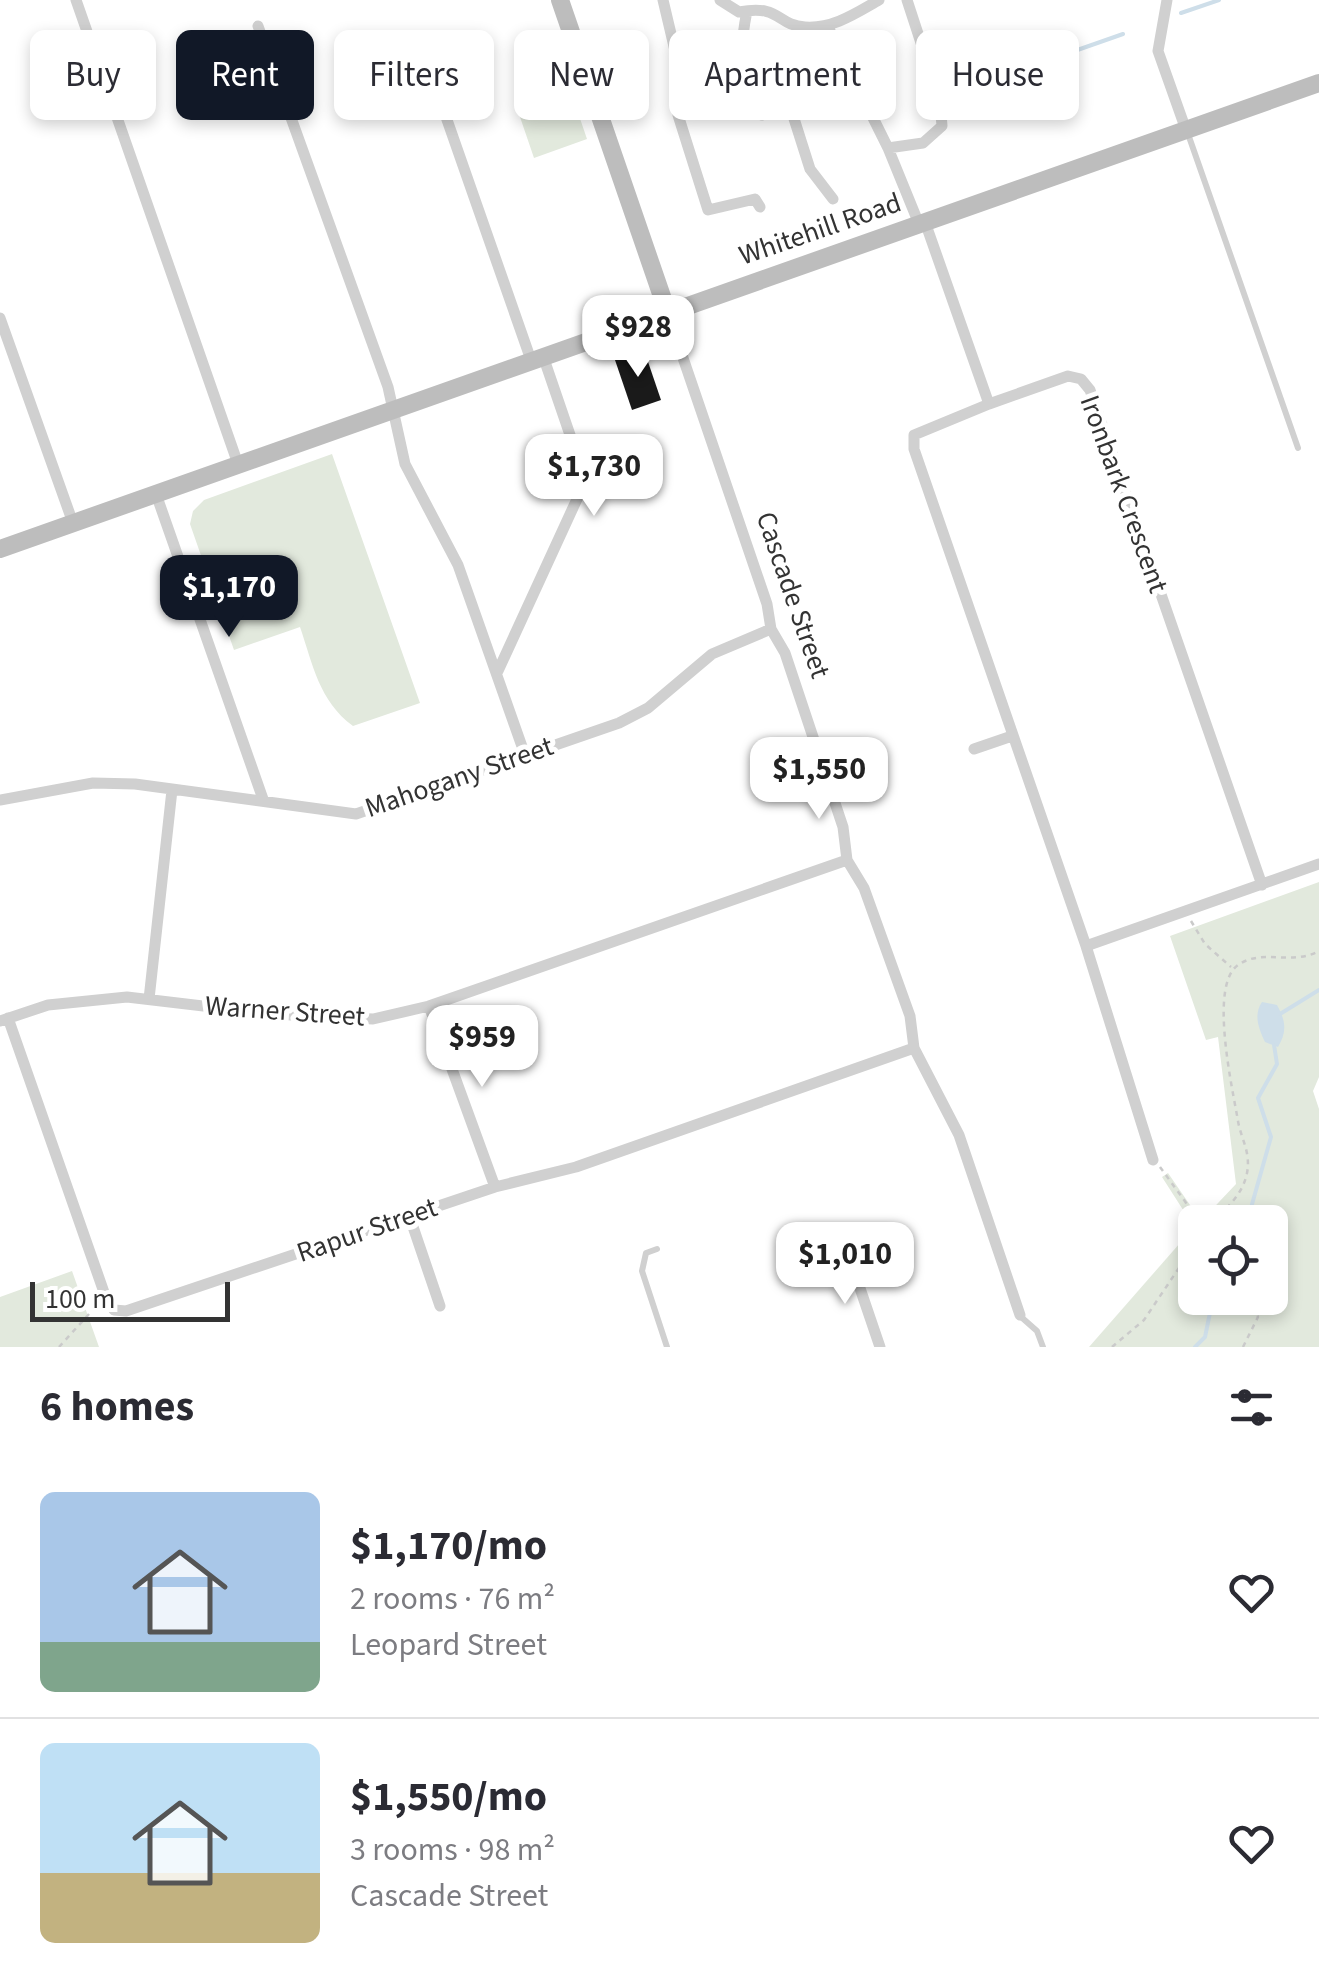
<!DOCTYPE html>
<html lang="en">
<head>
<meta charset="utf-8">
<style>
  :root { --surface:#fff; --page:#f2f2f3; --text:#2b2b33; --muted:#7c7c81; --line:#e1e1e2; --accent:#111827 }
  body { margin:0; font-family:"Source Sans 3",sans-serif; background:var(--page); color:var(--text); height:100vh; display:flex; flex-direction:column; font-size:38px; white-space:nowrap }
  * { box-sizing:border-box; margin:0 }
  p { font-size:32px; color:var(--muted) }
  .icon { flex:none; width:55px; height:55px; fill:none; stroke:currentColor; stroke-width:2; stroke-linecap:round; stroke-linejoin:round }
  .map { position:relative; height:1347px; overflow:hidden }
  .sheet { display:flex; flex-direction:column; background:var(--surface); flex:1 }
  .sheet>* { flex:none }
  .guide { position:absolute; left:30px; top:30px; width:1260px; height:90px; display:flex; gap:20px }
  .tools { position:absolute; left:1178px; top:1205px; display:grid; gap:20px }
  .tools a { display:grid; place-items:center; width:110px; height:110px; border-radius:15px; background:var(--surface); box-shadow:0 5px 15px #0003; font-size:50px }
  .scale { position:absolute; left:30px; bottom:25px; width:200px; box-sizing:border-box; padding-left:10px; border:5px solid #333; border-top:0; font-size:28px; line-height:35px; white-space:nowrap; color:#333; -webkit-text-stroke:8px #fff; paint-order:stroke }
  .price { position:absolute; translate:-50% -85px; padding:0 22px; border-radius:20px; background:#fff; color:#222; font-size:32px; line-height:65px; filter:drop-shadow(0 2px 5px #0008) }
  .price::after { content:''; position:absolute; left:50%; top:60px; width:30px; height:22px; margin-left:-15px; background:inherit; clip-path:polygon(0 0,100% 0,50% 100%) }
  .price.current { background:var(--accent); color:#fff }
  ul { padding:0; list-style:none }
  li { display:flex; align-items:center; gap:30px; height:250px; padding:0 40px }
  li+li { border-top:2px solid var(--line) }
  li span { display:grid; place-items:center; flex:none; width:280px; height:200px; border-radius:15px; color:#555 }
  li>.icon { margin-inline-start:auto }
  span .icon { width:120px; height:120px; fill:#fffc; stroke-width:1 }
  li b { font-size:42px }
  h2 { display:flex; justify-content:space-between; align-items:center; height:120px; padding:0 40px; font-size:42px }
  .pill { padding:0 35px; border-radius:15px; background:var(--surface); box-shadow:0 5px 15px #0003; font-size:35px; line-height:90px }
  .pill.current { background:var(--accent); color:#fff }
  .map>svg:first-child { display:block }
</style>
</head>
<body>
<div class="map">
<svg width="1319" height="1347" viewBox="0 0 1319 1347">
  <rect width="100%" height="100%" fill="#fff"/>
  <path fill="#e2e9dd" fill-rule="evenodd" d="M573,98L587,139L534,158L520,117Z
    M332,454L420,703L353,726C319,701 313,665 300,627L234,650L190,524L193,511L204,500Z
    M1319,882V1077L1313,1091L1319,1109V1347H1089L1194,1227L1162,1177L1168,1173L1201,1221L1236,1184L1218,1037L1206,1040L1170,936ZM1195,1222H1270V1298H1195Z
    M72,1271L99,1347H0V1297Z"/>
  <path fill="#cedee9" d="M1262,1002L1277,1005C1286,1021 1287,1032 1278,1047L1265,1042C1259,1029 1253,1015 1262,1002Z"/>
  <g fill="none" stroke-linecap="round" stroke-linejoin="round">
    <path stroke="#cedee9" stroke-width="4" d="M1181,13L1219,0
      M1066,54L1123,34
      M1280,1014L1319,990
      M1247,1222L1271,1137L1258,1098L1277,1064L1274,1045
      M1195,1347L1205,1337L1213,1298"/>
  </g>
  <path fill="#1a1a1a" d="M644,350L661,400L632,410L615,360Z"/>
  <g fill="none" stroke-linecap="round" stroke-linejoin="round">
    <path stroke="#cacaca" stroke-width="2.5" stroke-dasharray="5 5" stroke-linecap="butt" d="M1191,921L1205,944L1231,967
      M1160,1167L1200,1222
      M1212,1222C1227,1208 1243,1194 1247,1173C1251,1152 1241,1139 1238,1121C1232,1086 1209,985 1238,965C1262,948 1292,966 1319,951
      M59,1347L89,1314
      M1112,1347L1144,1320L1195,1244
      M1243,1347L1258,1317L1253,1298"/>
    <path stroke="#d0d0d0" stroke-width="6" d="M1187,131L1298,448
      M657,1249L646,1253L642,1271L667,1347
      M1020,1316L1037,1331L1043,1347"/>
    <path stroke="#d0d0d0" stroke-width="11" d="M76,0L238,464
      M663,0L685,93L678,115L708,210L755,199L760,207
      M720,0L739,12C781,4 776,25 805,27C833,29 856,13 879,0
      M1167,0L1158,51L1186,130
      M747,11C740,45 736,89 762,115L790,106
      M827,25L888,148L919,224
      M258,26L388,387L405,464L458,565L525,755
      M802,27L783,63L790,106L810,169L833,199
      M424,54L531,360
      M888,148L923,143L942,126L940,101L907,0
      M925,222L989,404L1068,376L1081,379L1090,390L1262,885
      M667,311L767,604L771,629L785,653L843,827L847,860L864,888L910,1016L914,1048L959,1135L1020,1315
      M0,318L73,523
      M989,404L914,435V449L1086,946L1153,1160
      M156,494L263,799
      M498,671L583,486L581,467L543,356
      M974,749L1012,736
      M0,800L93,783L135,784L356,814L619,723L648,708L712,654L771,629
      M1086,946L1319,864
      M149,999L172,790
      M429,1006L495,1187
      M8,1018L106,1298L114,1310L126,1311L495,1187L576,1167L914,1048
      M0,1021L48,1005L127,997L271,1014L373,1019L429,1006L847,860
      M409,1215L440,1306
      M848,1253L880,1347"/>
    <path stroke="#bdbdbd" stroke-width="18" d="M560,0L667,311
      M0,549L1319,83"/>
  </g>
  <g text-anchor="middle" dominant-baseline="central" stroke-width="10" stroke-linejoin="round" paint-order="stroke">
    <g font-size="28" fill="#333" stroke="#fff">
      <text transform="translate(820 229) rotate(-19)">Whitehill Road</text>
      <text transform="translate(1124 494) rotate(70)">Ironbark Crescent</text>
      <text transform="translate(793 595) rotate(71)">Cascade Street</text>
      <text transform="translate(459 777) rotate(-19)">Mahogany Street</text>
      <text transform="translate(285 1011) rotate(4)">Warner Street</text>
      <text transform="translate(367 1230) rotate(-19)">Rapur Street</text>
    </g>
  </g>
</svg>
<div class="tools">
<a><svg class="icon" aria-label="locate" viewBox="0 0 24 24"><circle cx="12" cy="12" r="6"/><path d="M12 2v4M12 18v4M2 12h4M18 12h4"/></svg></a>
</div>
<div class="scale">100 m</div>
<b class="price" style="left:638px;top:380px">$928</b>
<b class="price" style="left:594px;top:519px">$1,730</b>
<b class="price current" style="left:229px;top:640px">$1,170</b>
<b class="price" style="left:819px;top:822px">$1,550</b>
<b class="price" style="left:482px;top:1090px">$959</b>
<b class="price" style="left:845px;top:1307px">$1,010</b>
<div class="guide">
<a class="pill">Buy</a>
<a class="pill current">Rent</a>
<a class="pill">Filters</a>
<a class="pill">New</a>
<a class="pill">Apartment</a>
<a class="pill">House</a>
</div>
</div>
<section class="sheet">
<h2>6 homes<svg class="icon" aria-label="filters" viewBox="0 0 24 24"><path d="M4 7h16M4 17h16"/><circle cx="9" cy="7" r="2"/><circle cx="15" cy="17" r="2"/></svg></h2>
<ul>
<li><span style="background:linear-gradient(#a9c7e8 75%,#7fa58c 0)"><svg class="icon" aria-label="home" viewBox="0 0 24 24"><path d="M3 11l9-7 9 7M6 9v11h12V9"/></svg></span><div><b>$1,170/mo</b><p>2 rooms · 76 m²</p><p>Leopard Street</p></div><svg class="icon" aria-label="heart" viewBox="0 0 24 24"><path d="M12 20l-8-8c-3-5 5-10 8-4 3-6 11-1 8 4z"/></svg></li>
<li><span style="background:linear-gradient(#bfe0f5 65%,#c2b280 0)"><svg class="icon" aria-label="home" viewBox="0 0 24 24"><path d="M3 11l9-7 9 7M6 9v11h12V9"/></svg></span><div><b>$1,550/mo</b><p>3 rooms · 98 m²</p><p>Cascade Street</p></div><svg class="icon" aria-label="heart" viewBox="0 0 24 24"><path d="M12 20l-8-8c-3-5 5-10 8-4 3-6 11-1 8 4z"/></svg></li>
</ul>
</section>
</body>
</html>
